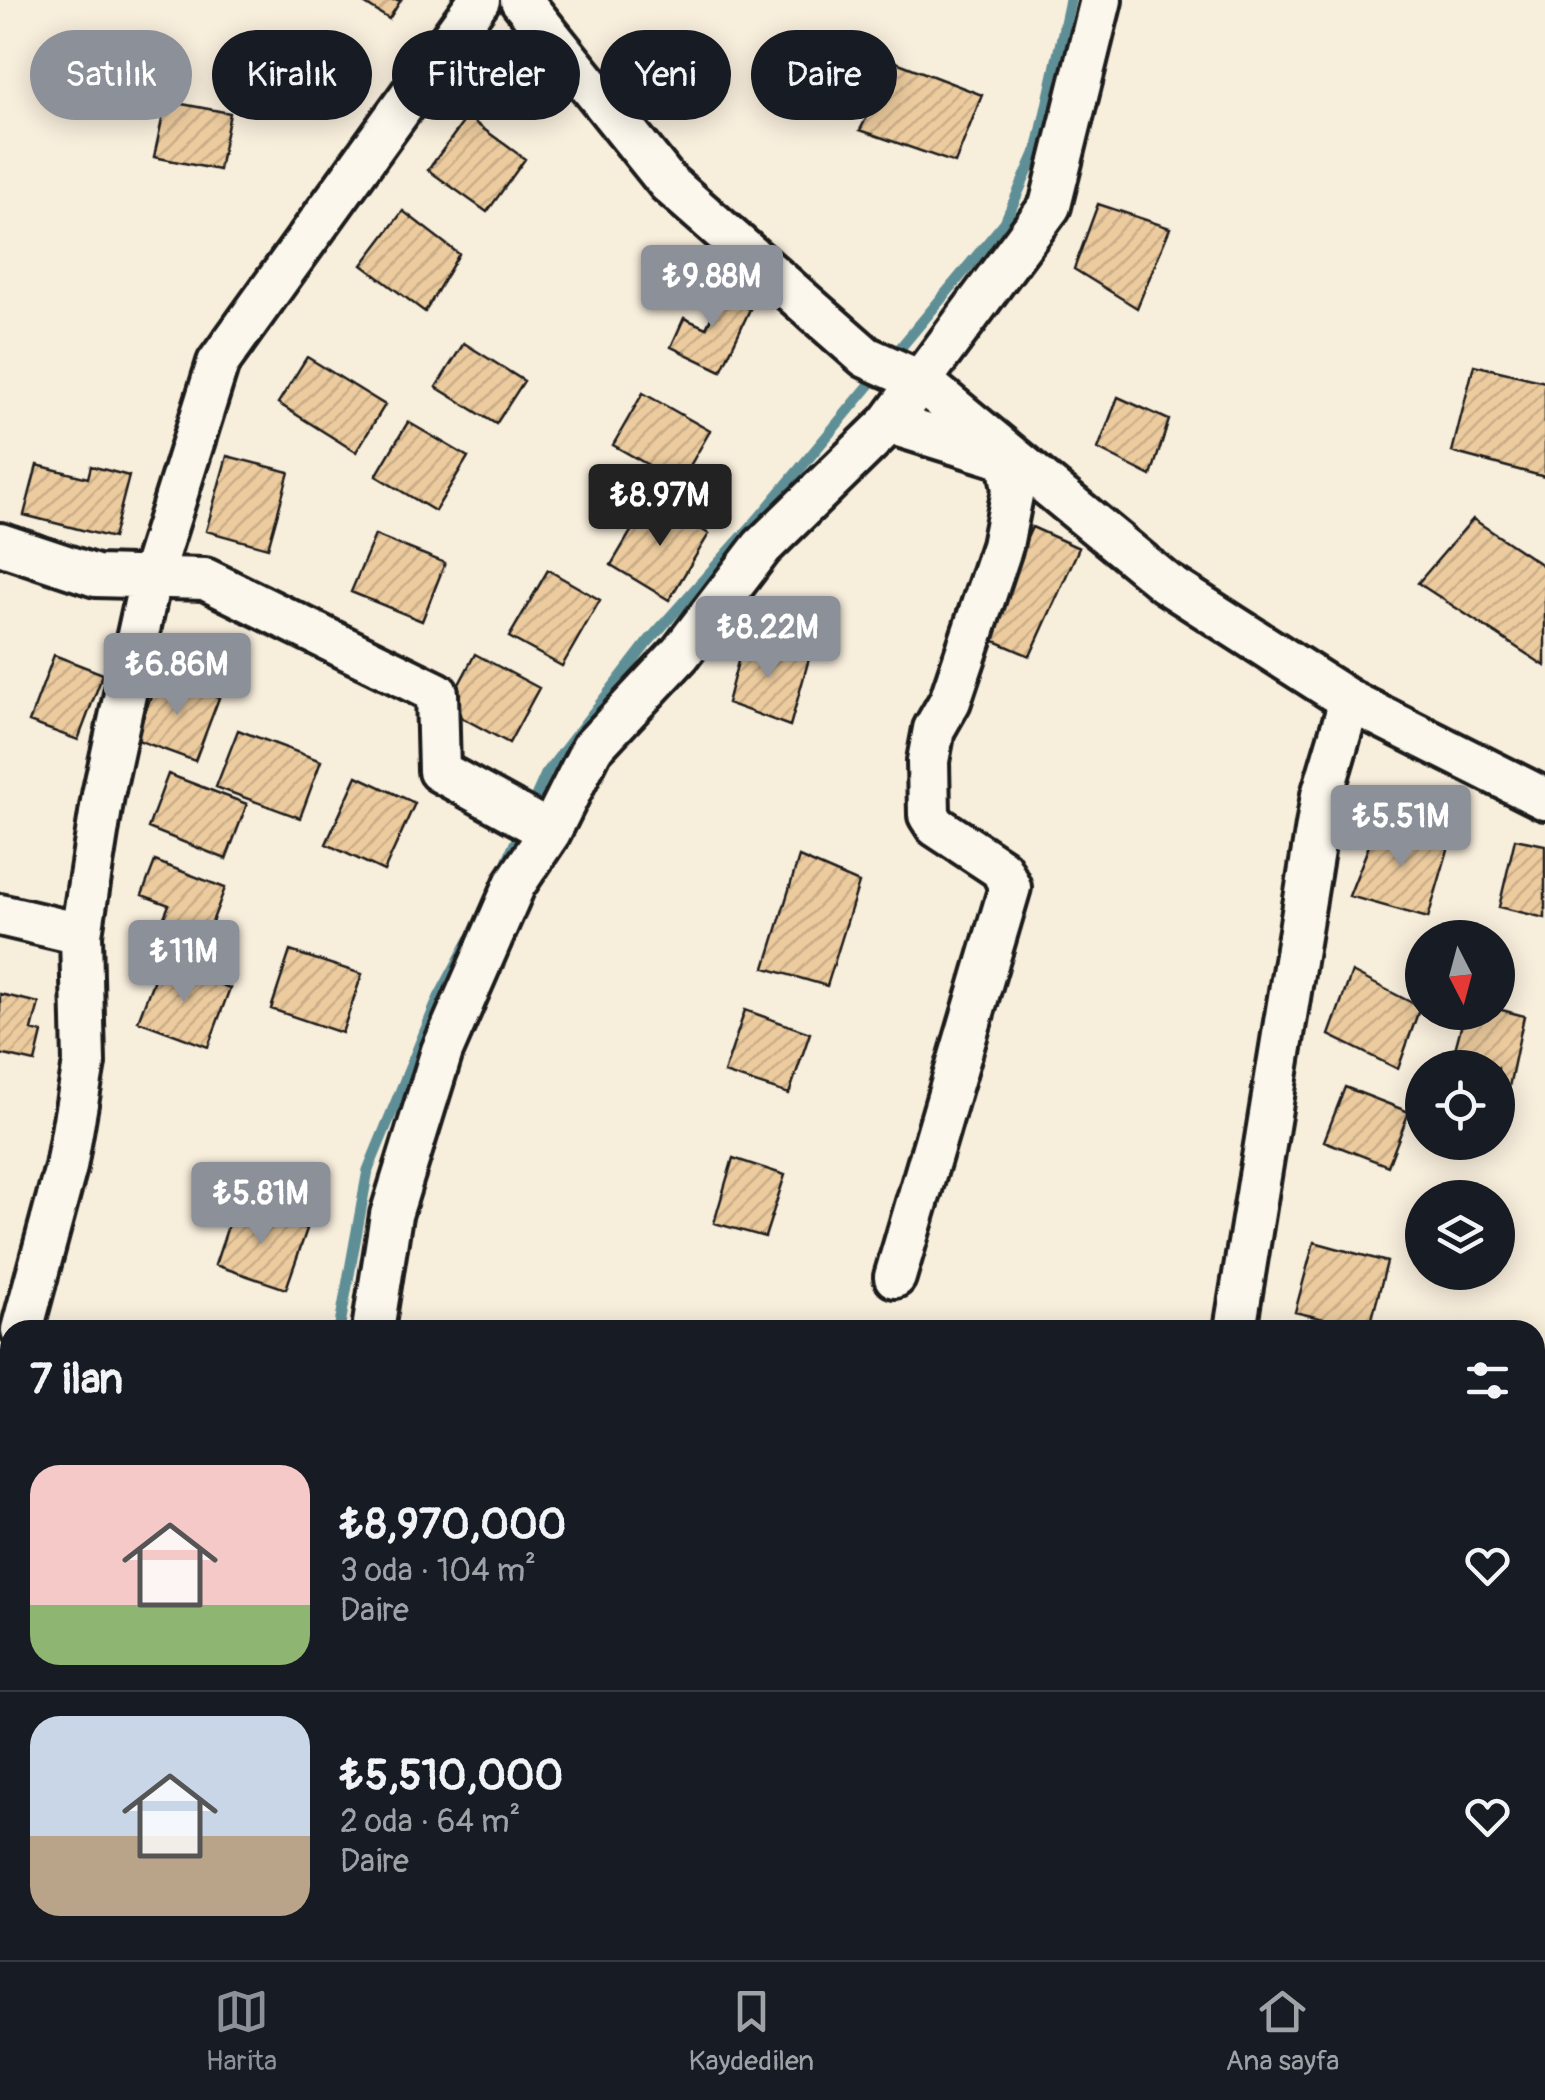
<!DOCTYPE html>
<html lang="tr">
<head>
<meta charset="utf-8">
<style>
  :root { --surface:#171b24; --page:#242831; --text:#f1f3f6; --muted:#9ea1a6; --line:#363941; --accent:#8c9099 }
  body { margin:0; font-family:Pangolin,sans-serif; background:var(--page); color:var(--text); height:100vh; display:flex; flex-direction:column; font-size:38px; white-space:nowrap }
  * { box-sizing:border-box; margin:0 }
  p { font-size:32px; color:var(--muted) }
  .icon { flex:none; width:55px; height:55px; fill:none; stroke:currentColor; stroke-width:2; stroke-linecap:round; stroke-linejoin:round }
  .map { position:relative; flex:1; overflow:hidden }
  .sheet { position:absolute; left:0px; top:1320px; width:1545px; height:640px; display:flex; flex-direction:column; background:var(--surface); border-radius:30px 30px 0 0; box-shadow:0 5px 25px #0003 }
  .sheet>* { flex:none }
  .banner { position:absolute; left:30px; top:30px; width:1000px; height:90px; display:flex; gap:20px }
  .needle { width:65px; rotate:174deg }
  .controls { position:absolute; left:1405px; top:920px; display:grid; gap:20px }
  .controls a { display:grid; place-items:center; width:110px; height:110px; border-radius:50%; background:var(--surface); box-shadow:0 5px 25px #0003; font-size:50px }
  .price { position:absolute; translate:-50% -85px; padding:0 22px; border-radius:10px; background:var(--accent); color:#fff; font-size:32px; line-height:65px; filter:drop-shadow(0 2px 5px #0008) }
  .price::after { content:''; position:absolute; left:50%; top:60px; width:30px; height:22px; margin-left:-15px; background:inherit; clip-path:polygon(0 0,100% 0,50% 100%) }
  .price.on { background:#222; color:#fff }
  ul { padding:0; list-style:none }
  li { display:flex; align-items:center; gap:30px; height:250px; padding:0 30px }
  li+li { border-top:2px solid var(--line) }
  li span { display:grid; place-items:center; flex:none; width:280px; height:200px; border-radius:30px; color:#555 }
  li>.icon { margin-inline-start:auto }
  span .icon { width:120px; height:120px; fill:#fffc; stroke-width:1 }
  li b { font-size:42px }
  h2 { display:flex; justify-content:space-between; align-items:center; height:120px; padding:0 30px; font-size:42px }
  .chip { padding:0 35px; border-radius:45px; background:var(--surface); box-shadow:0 5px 25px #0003; font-size:35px; line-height:90px }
  .chip.on { background:var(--accent); color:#fff }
  .tab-bar { display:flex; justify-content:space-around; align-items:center; height:140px; border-top:2px solid var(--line); background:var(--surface); font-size:28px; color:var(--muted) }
  .tab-bar a { display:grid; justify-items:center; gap:5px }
  .tab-bar .on { color:var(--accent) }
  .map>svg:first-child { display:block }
</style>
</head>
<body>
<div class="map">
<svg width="1545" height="1960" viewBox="0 0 1545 1960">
  <defs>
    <pattern id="building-hatch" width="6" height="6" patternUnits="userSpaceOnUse" patternTransform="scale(2.5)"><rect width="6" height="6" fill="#eccb9e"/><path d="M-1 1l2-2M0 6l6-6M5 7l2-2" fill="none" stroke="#caae88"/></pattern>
  </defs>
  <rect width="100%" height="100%" fill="#f8eedc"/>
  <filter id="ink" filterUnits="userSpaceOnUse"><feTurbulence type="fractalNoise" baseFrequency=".01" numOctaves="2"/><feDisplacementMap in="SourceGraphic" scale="20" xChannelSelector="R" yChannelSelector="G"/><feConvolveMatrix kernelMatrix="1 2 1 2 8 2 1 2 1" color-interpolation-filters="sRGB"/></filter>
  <g filter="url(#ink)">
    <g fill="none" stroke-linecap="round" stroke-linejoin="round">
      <path stroke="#5f8f96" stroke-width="11" d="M504,868L546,774L647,643L758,519L1005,222L1038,147L1070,0
        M339,1330L368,1170L439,997L470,939
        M219,1960L221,1950"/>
    </g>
    <path fill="url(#building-hatch)" stroke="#1c1c1c" stroke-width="2.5" d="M359,0H401L389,19Z
      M896,62L982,95L955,163L860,130Z
      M166,101L230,113L219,170L154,157Z
      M467,117L525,159L487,212L428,170Z
      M1098,204L1170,228L1137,308L1074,269Z
      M403,211L459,254L425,312L362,265Z
      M699,286L750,309L721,371L671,347L684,318L706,328L715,310L692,299Z
      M464,343L524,381L496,424L436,387Z
      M307,357L385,405L356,452L278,403Z
      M1474,365L1545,382V477L1452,452Z
      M643,393L710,431L680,483L613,445Z
      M1118,397L1169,420L1151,476L1098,449Z
      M408,422L468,457L435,511L376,476Z
      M227,456L289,472L268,548L206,531Z
      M37,465L88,478L91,466L129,476L113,538L24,515Z
      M650,499L709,534L669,600L611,565Z
      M1473,519L1545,567V666L1418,583Z
      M1032,527L1079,548L1030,656L983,636Z
      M375,535L445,563L422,621L351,592Z
      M548,570L600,600L562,666L509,637Z
      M744,639L810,655L790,726L727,703Z
      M475,654L539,688L509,743L446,709Z
      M54,655L103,674L78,740L29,722Z
      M159,675L219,698L195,761L135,739Z
      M238,730L321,761L300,818L216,787Z
      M168,774L247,804L226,859L148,828Z
      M357,776L415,803L384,871L326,844Z
      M1380,818L1449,846L1428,918L1349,896Z
      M1515,839L1545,845V918L1499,907Z
      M799,857L859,883L827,986L765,968Z
      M155,861L225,888L206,938L162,922L169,905L142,895Z
      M290,951L362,974L342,1033L271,1009Z
      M160,963L230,988L208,1047L138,1021Z
      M1352,972L1420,1007L1398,1069L1329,1035Z
      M0,994L39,1003L32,1030L42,1033L35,1062L0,1054Z
      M1498,1009L1524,1016L1505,1106L1498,1103V1068H1450L1465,1012H1498Z
      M745,1010L810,1033L789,1094L724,1073Z
      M1345,1087L1409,1112L1388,1166L1324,1141Z
      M733,1158L785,1175L765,1237L714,1223Z
      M235,1205L307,1229L286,1289L215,1265Z
      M1314,1242L1387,1262L1369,1330L1295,1312Z
      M657,1950H748L742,1960H651Z
      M870,1950H954L952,1960Z
      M1025,1950H1117L1115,1960H1022Z"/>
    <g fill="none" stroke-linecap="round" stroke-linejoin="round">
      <g stroke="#1c1c1c" stroke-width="48">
        <path id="minor" d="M521,0L668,183L866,357L922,382L1166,583L1350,701L1545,799
          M889,423L1008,460L1013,490L1002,546L950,701L934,729L928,761L929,815L936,826L1001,869L1010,887L895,1277
          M0,544L96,576L205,579L437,693L439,771L550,832
          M0,915L81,934
          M22,1330L66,1167L84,1063L81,934L103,795L150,580L218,363L479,0
          M373,1330L391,1215L442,1051L515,884L550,832L592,748L680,654L762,547L889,423L1050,206L1101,0
          M1235,1330L1322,795L1350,701
          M0,1412L10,1375
          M0,1656L10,1663
          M436,1950L451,1960
          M192,1960L194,1950
          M242,1960L245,1950
          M1137,1960L1139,1950"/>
      </g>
      <use href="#minor" stroke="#fbf7ec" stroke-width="40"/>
    </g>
  </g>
</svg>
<div class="controls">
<a><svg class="needle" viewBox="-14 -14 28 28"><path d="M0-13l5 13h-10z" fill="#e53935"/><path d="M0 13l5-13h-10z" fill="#9ea1a6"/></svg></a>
<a><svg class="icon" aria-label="locate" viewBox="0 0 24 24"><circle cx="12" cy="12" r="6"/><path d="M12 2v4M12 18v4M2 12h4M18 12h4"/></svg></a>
<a><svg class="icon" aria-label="layers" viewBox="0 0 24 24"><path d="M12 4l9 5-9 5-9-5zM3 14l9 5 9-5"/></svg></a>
</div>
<b class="price" style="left:712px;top:330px">₺9.88M</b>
<b class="price on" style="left:660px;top:549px">₺8.97M</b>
<b class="price" style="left:768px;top:681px">₺8.22M</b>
<b class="price" style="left:177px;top:718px">₺6.86M</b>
<b class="price" style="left:1401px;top:870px">₺5.51M</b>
<b class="price" style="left:184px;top:1005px">₺11M</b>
<b class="price" style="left:261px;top:1247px">₺5.81M</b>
<div class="banner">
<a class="chip on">Satılık</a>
<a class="chip">Kiralık</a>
<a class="chip">Filtreler</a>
<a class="chip">Yeni</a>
<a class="chip">Daire</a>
</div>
<section class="sheet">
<h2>7 ilan<svg class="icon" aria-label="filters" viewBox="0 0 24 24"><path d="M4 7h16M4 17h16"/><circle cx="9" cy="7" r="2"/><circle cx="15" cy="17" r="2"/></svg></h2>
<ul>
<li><span style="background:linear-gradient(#f6c9c9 70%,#8fb573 0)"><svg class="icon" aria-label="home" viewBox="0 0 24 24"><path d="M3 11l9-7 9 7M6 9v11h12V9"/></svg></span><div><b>₺8,970,000</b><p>3 oda · 104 m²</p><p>Daire</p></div><svg class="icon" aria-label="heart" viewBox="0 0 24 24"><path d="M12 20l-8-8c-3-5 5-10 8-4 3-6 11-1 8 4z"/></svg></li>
<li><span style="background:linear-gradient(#c9d6e8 60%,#b9a48a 0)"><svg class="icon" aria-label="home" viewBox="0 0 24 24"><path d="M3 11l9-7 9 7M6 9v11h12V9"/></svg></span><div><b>₺5,510,000</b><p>2 oda · 64 m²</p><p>Daire</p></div><svg class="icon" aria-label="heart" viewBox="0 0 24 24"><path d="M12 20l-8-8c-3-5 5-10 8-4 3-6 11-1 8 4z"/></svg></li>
</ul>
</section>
</div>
<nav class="tab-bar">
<a class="on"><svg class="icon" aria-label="map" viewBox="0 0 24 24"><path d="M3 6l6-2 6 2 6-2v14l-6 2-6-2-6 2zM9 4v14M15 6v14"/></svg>Harita</a>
<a><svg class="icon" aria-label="saved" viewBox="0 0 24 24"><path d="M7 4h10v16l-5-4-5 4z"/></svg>Kaydedilen</a>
<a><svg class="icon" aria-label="home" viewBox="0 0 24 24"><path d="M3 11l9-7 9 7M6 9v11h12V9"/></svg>Ana sayfa</a>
</nav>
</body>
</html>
